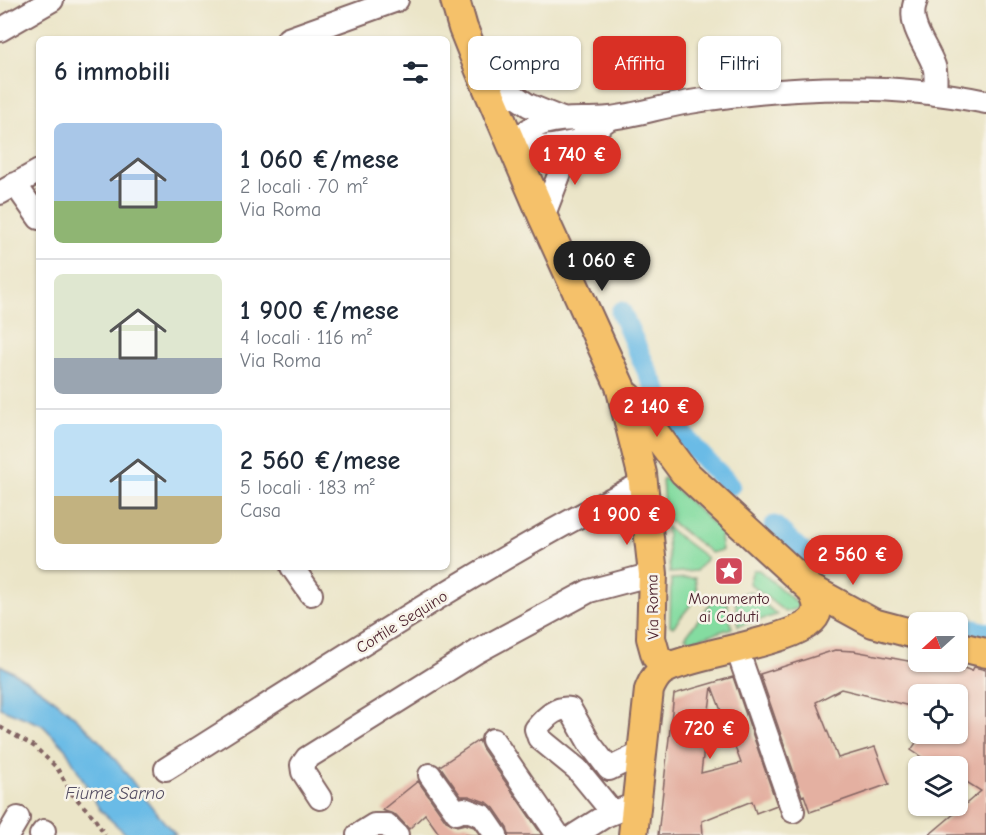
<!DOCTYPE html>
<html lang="it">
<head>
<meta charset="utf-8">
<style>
  :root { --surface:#fff; --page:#f6f6f7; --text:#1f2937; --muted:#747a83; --line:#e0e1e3; --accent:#d93025 }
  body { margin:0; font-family:"Comic Neue",sans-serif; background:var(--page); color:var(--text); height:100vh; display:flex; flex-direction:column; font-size:22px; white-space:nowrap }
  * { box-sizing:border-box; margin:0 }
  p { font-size:20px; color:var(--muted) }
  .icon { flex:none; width:33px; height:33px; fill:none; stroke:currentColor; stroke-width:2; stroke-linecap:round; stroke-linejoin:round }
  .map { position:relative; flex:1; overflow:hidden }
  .side { position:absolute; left:36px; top:36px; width:414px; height:534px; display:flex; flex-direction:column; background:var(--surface); border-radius:9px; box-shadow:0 2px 4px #0004 }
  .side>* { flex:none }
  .hud { position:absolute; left:468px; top:36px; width:428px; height:54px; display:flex; gap:12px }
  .needle { width:39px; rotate:249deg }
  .tools { position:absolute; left:908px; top:612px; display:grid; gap:12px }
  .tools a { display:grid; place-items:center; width:60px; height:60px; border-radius:9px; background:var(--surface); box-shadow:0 2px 4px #0004; font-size:30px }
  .price { position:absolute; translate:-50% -51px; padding:0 14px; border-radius:21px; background:var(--accent); color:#fff; font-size:20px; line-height:39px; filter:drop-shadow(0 2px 3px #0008) }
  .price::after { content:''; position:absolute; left:50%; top:36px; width:18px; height:14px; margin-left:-9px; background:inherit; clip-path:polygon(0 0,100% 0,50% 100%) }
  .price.selected { background:#222; color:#fff }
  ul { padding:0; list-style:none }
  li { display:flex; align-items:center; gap:18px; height:150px; padding:0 18px }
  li+li { border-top:2px solid var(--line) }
  li span { display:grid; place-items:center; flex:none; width:168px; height:120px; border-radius:9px; color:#555 }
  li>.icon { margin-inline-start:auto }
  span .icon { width:72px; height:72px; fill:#fffc; stroke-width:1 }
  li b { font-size:26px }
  h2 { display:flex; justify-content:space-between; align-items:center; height:72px; padding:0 18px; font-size:26px }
  .pill { padding:0 21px; border-radius:9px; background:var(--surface); box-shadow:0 2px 4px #0004; font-size:21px; line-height:54px }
  .pill.selected { background:var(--accent); color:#fff }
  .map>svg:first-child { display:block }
</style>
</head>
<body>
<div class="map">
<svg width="986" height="835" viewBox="0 0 986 835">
  <rect width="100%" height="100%" fill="#f7f3e8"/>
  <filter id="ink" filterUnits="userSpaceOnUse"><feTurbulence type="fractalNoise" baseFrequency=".0167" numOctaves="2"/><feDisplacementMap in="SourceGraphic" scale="12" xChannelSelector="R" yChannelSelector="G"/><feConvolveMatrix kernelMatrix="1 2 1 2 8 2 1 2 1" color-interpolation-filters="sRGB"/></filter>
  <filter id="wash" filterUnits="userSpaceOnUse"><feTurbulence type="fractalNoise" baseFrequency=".008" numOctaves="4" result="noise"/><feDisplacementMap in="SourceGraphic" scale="24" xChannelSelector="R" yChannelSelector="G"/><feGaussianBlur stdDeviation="1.35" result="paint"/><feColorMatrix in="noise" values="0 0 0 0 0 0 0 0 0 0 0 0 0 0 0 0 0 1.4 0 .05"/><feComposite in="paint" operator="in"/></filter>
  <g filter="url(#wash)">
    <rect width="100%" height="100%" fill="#ebe5c8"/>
    <path fill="#84dca0" stroke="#677e66" stroke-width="1.5" d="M664,478L723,533L720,538L722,550L711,553L665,517L662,480Z
      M666,527L707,558L696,571L670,573Z
      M753,570H759L798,604L799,608L785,612L749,583Z
      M695,578L698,596L673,627L670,625L671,579Z
      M750,591L777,615L738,626L735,597Z
      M713,600L727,602L732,628L691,641L685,637Z"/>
    <path fill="#6bbbe6" stroke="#5a6d88" stroke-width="1.5" d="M0,665C38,685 74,713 103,745C128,773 149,807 176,835H127L100,810L65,748L42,725L0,708Z"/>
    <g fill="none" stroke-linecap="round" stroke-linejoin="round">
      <path stroke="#6bbbe6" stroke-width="21" d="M621,312C642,359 661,409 694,448C705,461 718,473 730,485
        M774,526L805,555
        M970,629L986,633"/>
    </g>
    <g id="blocks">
      <path fill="#e4b0a1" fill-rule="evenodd" d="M835,650L854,651L962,671L964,668L972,671L974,667L986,670V835H929L981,791L957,776V766H935L911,750L922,734H957V694H918V708L841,689L816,702L838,758L875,747L889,784L810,812L804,795L802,796L760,674Z
        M733,677L777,805L756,813L752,801L702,821L703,835H658L674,694ZM712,687L741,763L701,773L704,748Z
        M479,740L482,748L542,835H509L507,827L494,808L488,803L469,796H461L440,766Z
        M418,781L446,821L457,826L465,824L474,827L480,835H440L425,814L409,829L396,815L382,810Z"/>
    </g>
  </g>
  <g filter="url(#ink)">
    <use href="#blocks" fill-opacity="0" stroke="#826462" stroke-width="1.5"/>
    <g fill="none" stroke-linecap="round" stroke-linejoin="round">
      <g stroke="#826462" stroke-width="26">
        <path id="minor" d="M916,0C906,24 926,44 934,66C937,74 935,85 935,94
          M0,30L52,0
          M288,39L397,0
          M481,73L528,105L562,119
          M512,144C543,111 571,122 610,118C637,115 663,106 690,102C787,86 890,82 986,102
          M512,144C536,149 555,147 578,141
          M15,184L39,218
          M0,193L39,171
          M543,217L566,157L578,141L610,118
          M292,567L311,594
          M737,649L793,811
          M493,740L558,835
          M166,769C323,671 477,566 643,483
          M430,775L457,813L464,809L483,816L496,835
          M320,798L303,772L302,765L307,758L478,651L589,591L653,574
          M613,813L577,769L539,738L536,729C544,719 557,706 570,709L590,744L609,769L644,752
          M8,835L18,818
          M41,835L44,831
          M358,835L374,825H387L397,835
          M575,835L605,816L625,808"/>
      </g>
      <g stroke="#826462" stroke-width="32">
        <path id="major" d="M455,0L463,28L481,73L543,217L620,386L642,474L653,574L651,638L656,656L662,662L671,666
          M628,397L684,472L811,589C814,595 819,603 817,611C812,642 687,653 662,671C655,676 652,683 649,690L633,835
          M811,589L873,623L918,635
          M957,646L986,653"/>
      </g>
      <path stroke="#826462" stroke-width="4" stroke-dasharray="4.5 4.5" stroke-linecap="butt" d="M0,727L35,747L57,768L72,794L93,816L105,835"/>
      <use href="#minor" stroke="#fff" stroke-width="22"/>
      <use href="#major" stroke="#f5c16b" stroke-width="28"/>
    </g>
  </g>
  <defs>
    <g id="sight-square" transform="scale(1.5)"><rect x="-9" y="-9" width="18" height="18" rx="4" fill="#d1495b" stroke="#f7f3e8"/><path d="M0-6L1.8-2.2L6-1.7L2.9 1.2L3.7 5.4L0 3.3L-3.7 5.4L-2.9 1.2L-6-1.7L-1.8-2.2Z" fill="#fff"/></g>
  </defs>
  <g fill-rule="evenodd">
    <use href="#sight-square" x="729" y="571"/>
  </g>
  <g text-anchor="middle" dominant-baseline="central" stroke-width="5" stroke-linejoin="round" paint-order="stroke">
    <g font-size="16" fill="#4a1f2b" stroke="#f7f3e8">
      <text x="729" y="599">Monumento<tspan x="729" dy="18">ai Caduti</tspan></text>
    </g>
    <g font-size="16" fill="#4a1f2b" stroke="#f7f3e8">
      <text transform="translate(653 607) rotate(-91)">Via Roma</text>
      <text transform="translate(402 622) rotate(-32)">Cortile Sequino</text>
    </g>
    <g font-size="18" font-style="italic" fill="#544e63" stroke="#f7f3e8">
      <text x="115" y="793">Fiume Sarno</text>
    </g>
  </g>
</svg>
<div class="tools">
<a><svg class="needle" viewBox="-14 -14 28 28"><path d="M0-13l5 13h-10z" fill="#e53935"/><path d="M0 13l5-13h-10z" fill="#747a83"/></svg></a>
<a><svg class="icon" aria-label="locate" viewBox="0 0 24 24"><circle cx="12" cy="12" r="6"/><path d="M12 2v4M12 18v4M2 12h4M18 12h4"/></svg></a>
<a><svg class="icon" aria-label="layers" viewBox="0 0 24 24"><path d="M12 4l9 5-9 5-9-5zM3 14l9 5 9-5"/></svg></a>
</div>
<b class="price" style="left:575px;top:186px">1 740 €</b>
<b class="price selected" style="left:602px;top:292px">1 060 €</b>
<b class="price" style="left:657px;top:438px">2 140 €</b>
<b class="price" style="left:627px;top:546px">1 900 €</b>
<b class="price" style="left:853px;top:586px">2 560 €</b>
<b class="price" style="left:710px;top:760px">720 €</b>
<div class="hud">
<a class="pill">Compra</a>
<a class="pill selected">Affitta</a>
<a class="pill">Filtri</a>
</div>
<section class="side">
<h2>6 immobili<svg class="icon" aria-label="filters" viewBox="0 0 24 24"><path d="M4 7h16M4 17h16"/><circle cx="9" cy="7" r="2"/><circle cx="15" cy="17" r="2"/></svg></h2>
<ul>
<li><span style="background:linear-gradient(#a9c7e8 65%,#8fb573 0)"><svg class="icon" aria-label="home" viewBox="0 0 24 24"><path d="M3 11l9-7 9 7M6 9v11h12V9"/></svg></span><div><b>1 060 €/mese</b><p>2 locali · 70 m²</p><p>Via Roma</p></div></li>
<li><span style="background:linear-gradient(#dfe7d0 70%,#9aa5b1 0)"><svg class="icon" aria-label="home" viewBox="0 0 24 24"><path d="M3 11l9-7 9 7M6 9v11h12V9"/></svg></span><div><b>1 900 €/mese</b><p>4 locali · 116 m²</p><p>Via Roma</p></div></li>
<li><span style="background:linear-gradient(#bfe0f5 60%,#c2b280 0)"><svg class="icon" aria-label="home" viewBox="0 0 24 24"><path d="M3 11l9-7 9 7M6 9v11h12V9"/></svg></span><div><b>2 560 €/mese</b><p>5 locali · 183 m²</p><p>Casa</p></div></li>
</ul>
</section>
</div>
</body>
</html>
